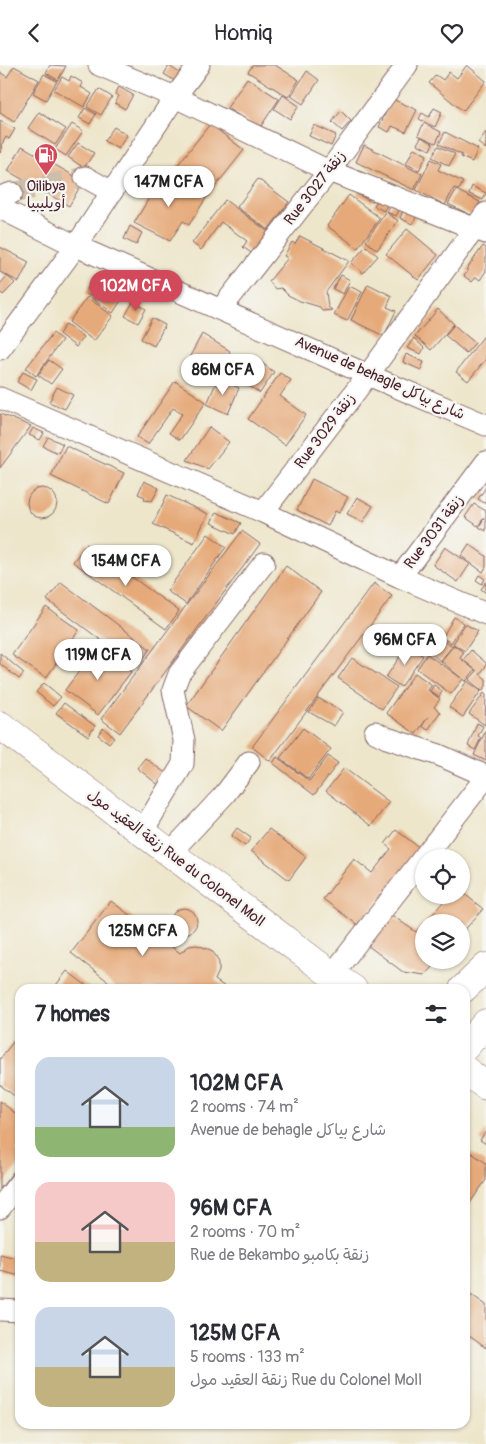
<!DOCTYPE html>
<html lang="en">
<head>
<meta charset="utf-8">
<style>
  :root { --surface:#fff; --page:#f2f2f3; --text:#2b2b33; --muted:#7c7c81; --accent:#d1495b }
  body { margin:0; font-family:Pangolin,"Playpen Sans Arabic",sans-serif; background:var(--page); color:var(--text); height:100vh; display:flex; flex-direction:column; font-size:19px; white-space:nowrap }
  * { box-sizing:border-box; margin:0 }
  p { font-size:16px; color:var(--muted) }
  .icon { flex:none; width:28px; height:28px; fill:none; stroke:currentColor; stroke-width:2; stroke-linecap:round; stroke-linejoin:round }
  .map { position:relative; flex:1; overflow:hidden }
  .sheet { position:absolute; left:15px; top:919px; width:455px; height:445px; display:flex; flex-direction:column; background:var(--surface); border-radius:15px; box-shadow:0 1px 4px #0004 }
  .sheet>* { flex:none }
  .controls { position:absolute; left:415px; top:784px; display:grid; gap:10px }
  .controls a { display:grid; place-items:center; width:55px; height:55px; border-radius:50%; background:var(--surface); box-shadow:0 1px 4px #0004; font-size:25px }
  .price { position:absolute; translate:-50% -42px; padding:0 11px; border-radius:18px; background:#fff; color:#222; font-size:16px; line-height:32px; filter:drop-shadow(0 1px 2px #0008) }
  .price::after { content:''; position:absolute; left:50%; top:30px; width:15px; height:11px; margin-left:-8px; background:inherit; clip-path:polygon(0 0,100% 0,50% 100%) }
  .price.on { background:var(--accent); color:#fff }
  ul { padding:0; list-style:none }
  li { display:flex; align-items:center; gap:15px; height:125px; padding:0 20px }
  li span { display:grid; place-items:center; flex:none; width:140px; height:100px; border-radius:15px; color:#555 }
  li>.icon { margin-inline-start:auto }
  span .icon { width:60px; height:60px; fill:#fffc; stroke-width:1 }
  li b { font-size:21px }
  h2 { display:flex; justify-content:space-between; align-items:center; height:60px; padding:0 20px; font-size:21px }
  header { display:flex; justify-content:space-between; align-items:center; height:65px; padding:0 20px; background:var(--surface); font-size:22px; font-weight:600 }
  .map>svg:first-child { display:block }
</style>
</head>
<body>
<header><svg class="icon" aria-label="back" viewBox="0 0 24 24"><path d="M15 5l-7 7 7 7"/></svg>Homiq<svg class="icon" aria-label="heart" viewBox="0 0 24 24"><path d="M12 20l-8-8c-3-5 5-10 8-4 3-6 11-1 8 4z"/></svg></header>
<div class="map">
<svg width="486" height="1379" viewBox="0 0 486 1379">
  <rect width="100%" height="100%" fill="#f6f6f2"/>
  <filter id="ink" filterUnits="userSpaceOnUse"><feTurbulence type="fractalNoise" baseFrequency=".02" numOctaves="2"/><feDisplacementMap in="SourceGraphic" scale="10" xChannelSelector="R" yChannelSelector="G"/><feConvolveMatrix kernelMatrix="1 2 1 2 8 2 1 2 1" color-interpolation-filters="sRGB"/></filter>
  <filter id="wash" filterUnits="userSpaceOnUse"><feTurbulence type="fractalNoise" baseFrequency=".0096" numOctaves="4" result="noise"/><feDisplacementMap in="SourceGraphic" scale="20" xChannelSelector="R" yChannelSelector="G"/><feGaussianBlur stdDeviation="1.12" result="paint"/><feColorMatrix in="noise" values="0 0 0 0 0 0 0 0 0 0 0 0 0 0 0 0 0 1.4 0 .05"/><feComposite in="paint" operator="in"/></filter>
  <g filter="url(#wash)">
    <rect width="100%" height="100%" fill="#eee6cb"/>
    <g id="blocks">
      <path fill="#e6aa7a" d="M50,0L66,1L58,15L46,8Z
        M253,0H275L299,15L288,32L248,7Z
        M467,0L486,16L463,46L429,18L436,10L443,15L449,7L457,13Z
        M14,1L39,15L14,57L0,48V7L7,12Z
        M169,1L183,10L178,18L164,9Z
        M307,6L319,15L303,39L291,31Z
        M44,9L57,16L46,35L33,28Z
        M71,11L83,18L81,22L92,29L84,42L54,25L62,12L69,16Z
        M247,13L279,34L259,64L227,43Z
        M119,22L133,30L125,44L115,38L119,31L115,29Z
        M99,24L112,32L101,50L87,42Z
        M283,30L299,41L290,54L274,44Z
        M392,34L417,45L406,67L392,61L389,67L379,62Z
        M85,43L96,49L90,59L79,53Z
        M434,43L442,47L435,62L419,54L422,48L429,52Z
        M341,46L351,56L342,66L332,57Z
        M39,47L66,64L55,80L28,63Z
        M0,56L15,64L9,74L6,72L1,81L3,82L0,88Z
        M424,58L441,67L436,78L418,70Z
        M72,59L83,66L66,91L55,84Z
        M210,59L244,85L207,132L173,106Z
        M314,60L336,70L331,81L309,71Z
        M114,62L127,70L118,84L104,76Z
        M445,67L478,84L472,97L461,92L462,90L439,79Z
        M486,67V84L478,78Z
        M421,72L433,78L430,85L417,79Z
        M78,78L94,88L84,103L68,92Z
        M364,80L422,109L414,125L356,97Z
        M22,81L83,116L69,141L8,106Z
        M438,81L455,89L449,101L432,92Z
        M414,83L427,90L419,105L406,99Z
        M431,94L441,99L438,105L463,117L459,125L454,123L445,140L416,125Z
        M163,110L183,123L185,120L206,133L189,160L183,156L170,176L134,158Z
        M258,114L289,137L268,165L237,142Z
        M472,121L486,128L483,135L469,129Z
        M360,123L375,130L372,137L357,129Z
        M456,125L480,137L473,151L448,139Z
        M349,130L380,153L358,183L327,161Z
        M378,133L388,138L384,146L374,141Z
        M225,135L270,168L254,190L243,182L247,176L221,157L201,185L192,178Z
        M391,139L400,143L396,151L387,147Z
        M404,144L417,151L412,159L400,153Z
        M386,147L398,156L377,185L366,176Z
        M130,161L142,168L136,180L124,174Z
        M407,164L438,190L418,215L386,189Z
        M300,171L349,196L326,227L328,242L332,245L322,246L320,242L300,236L288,230L281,223L275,224L269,216L288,193L284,191L292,177L295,179Z
        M366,181L378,191L363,208L351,198Z
        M483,181L486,183V206L480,215L476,212L472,217L464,211L468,206L466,205Z
        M0,182L29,197L19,217L0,207Z
        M341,210L350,215L343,229L333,224Z
        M7,211L15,218L3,230L0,227V219Z
        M91,218L122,234L113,248L85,228Z
        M368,219L392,231L387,242L396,246L384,271L351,255Z
        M349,221L362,227L347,256L334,250Z
        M87,232L113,251L94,276L69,257Z
        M133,237L146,244L138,258L125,251Z
        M438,244L454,259L431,285L415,271Z
        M152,253L165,260L154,281L141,274Z
        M66,259L83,272L76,282L59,269Z
        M454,260L475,278L466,288L445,270Z
        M53,268L62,275L36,311L26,303Z
        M486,268V294L468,316L456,307Z
        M202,269L230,286L218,307L190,291Z
        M414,273L424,283L421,289L407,283Z
        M406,289L424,297L421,305L403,297Z
        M254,292L274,307L260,328L238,314Z
        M49,295L62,304L51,319L38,310Z
        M230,301L241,308L235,316L225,309Z
        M23,307L37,314L31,325L17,317Z
        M280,308L291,315L280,331L306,350L285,380L248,354Z
        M218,313L239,323L228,349L207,339Z
        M175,316L206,337L180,375L169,368L182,349L173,343L148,379L137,372Z
        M57,322L73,330L65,344L49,337Z
        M0,349L31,361L0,403Z
        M209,362L229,377L208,404L187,395Z
        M33,363L44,368L40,375L29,370Z
        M48,372L63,379L58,388L43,381Z
        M66,381L124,408L109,439L51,411Z
        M312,414L348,432L339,448L335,446L328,461L297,445Z
        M144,416L159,423L152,436L144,435L145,432L138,429Z
        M486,422V439L478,434Z
        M27 438a15 15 0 1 1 30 0a15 15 0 1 1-30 0Z
        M167,430L208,449L194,478L153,459Z
        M357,432L373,441L363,457L347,449Z
        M474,439L486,446V466L479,462L484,453L478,461L465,452Z
        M216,447L241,458L235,469L211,458Z
        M242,466L260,479L120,668L101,654Z
        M208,469L226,482L186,539L167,526Z
        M86,479L179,546L166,564L73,497Z
        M469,479L486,491V502L483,507L461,491Z
        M445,482L470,499L458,517L433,500Z
        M286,501L321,527L221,666L186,641Z
        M479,510L485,514L482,519L476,515Z
        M61,517L150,584L137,602L47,535Z
        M486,517V528L481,524Z
        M374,518L392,531L270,696L252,682Z
        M46,542L79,565L46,613L12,590Z
        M454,552L464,558L451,578L442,573Z
        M465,559L478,566L465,586L453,579Z
        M441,575L453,581L440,596L430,587Z
        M408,580L423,591L401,622L386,612Z
        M454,580L464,588L460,593L475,605L466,616L463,614L451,629L417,604L427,589L461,613L441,596Z
        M98,581L131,607L98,650L65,625Z
        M471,585L486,598V601L480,609L486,614V621L482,626L469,615L477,606L463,595Z
        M0,588L24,608L19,614L0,599Z
        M352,593L397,622L382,644L338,613Z
        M415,608L432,620L428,625L440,634L434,642L440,647L428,665L422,661L428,652L416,669L386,648Z
        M467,616L481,626L463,652L449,642Z
        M44,618L61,632L53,641L36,627Z
        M434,620L442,626L439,632L430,626Z
        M484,628L486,630L485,660L469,649Z
        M318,633L343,647L334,661L309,647Z
        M64,638L95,661L88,671L56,648Z
        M477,658L483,661L478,671L481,673L475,685L468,681Z
        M103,663L114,672L109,678L98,670Z
        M303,663L331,684L308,714L280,693Z
        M486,665V696L474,690Z
        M328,691L338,698L314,730L273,698L277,692L309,716Z
        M145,693L168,710L160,721L137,703Z
        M344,703L389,737L371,761L326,726Z
        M237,763L251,773L245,781L231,771Z
        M269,764L306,792L289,815L251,786Z
        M396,765L420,783L359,861L323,834L354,794L372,808L391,784L385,779Z
        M461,826L483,844L461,869V858H425L449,830H461Z
        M111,836L180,888L189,881L197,880L211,885L216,891L219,898V906L215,915L228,924H118L71,888Z
        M171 856a13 13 0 1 1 26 0a13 13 0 1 1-26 0Z
        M390,849L416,867L424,858V895H438L425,910L403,907L367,880Z
        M67,906L91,924H53Z
        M20,968V1035L0,1020V994Z
        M0,1036L20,1052V1081L16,1086L20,1088V1098L0,1124Z
        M486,1066V1079L480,1075Z
        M467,1085L486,1098V1115L465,1145V1088Z
        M0,1189L20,1194V1211L0,1206Z
        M465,1225L486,1240V1283L465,1268Z"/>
    </g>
  </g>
  <g filter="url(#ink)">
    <use href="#blocks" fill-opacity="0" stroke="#836563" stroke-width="1"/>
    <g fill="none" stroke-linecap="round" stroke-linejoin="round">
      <path stroke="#cdbeab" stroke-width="21" stroke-dasharray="21 11" stroke-linecap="butt" d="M12,128L85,112"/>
      <g stroke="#836563" stroke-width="23">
        <path id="minor" d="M99,0L175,32L329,106L486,168
          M85,112L112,127
          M0,132L12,128
          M0,143L76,181L368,310L486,360
          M221,244L329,106L407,0
          M0,284L76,181L175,32L199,0
          M0,333L263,447L400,512L486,549
          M263,447L368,310L486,148
          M400,512L486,397
          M375,667L387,673L439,690L486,711
          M142,767L183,699L184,675L173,625L179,609L264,498
          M170,788L225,729L249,697
          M332,910L486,712
          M0,1143L20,1117
          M0,1245L20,1246"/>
      </g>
      <g stroke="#836563" stroke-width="29">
        <path id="major" d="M0,660L332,910L353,924
          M463,924L486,902
          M465,982L486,958
          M465,1005L486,1021"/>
      </g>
      <use href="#minor" stroke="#fff" stroke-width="21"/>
      <use href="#major" stroke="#fff" stroke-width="28"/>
    </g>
  </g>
  <defs>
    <g id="fuel-pin" transform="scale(1.25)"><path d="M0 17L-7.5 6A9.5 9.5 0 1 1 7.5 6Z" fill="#d1495b" stroke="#f6f6f2"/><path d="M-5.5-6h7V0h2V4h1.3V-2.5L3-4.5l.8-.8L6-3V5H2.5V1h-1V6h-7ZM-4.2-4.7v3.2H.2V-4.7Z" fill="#fff"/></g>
  </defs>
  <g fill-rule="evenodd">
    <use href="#fuel-pin" x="46" y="90"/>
  </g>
  <g text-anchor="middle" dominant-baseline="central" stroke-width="4.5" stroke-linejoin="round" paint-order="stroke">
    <g font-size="15" fill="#4a1f2b" stroke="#f6f6f2">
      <text x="46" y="121">Oilibya<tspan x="46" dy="17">أويليبيا</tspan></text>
    </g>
    <g font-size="15" fill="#4a1f2b" stroke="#f6f6f2">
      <text transform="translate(315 123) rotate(-52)">Rue 3027 زنقة</text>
      <text transform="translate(380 313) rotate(24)">Avenue de behagle شارع بياكل</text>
      <text transform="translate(325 366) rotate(-53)">Rue 3029 زنقة</text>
      <text transform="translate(434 467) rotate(-53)">Rue 3031 زنقة</text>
      <text transform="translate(176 793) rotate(37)">زنقة العقيد مول Rue du Colonel Moll</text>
    </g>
  </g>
</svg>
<div class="controls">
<a><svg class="icon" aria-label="locate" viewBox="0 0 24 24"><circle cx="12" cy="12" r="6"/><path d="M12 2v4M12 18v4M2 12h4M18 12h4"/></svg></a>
<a><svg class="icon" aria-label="layers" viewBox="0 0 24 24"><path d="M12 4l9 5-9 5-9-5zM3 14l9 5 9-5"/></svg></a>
</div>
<b class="price" style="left:169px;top:143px">147M CFA</b>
<b class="price on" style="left:136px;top:247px">102M CFA</b>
<b class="price" style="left:223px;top:331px">86M CFA</b>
<b class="price" style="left:126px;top:522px">154M CFA</b>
<b class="price" style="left:405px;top:601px">96M CFA</b>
<b class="price" style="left:98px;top:616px">119M CFA</b>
<b class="price" style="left:143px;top:892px">125M CFA</b>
<section class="sheet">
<h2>7 homes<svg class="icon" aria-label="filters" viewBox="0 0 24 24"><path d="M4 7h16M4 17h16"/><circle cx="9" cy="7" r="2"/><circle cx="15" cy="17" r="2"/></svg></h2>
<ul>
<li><span style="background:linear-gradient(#c9d6e8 70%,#8fb573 0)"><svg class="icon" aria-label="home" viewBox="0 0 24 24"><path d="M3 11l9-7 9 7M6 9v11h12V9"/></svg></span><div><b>102M CFA</b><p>2 rooms · 74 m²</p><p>Avenue de behagle شارع بياكل</p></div></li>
<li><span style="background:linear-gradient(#f6c9c9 60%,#c2b280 0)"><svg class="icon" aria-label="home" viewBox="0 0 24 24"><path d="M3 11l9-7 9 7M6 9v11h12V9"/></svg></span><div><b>96M CFA</b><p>2 rooms · 70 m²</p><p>Rue de Bekambo زنقة بكامبو</p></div></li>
<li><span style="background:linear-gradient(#c9d6e8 60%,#c2b280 0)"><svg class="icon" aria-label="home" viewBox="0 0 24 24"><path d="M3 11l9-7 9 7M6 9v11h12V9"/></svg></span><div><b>125M CFA</b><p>5 rooms · 133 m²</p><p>زنقة العقيد مول Rue du Colonel Moll</p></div></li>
</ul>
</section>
</div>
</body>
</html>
